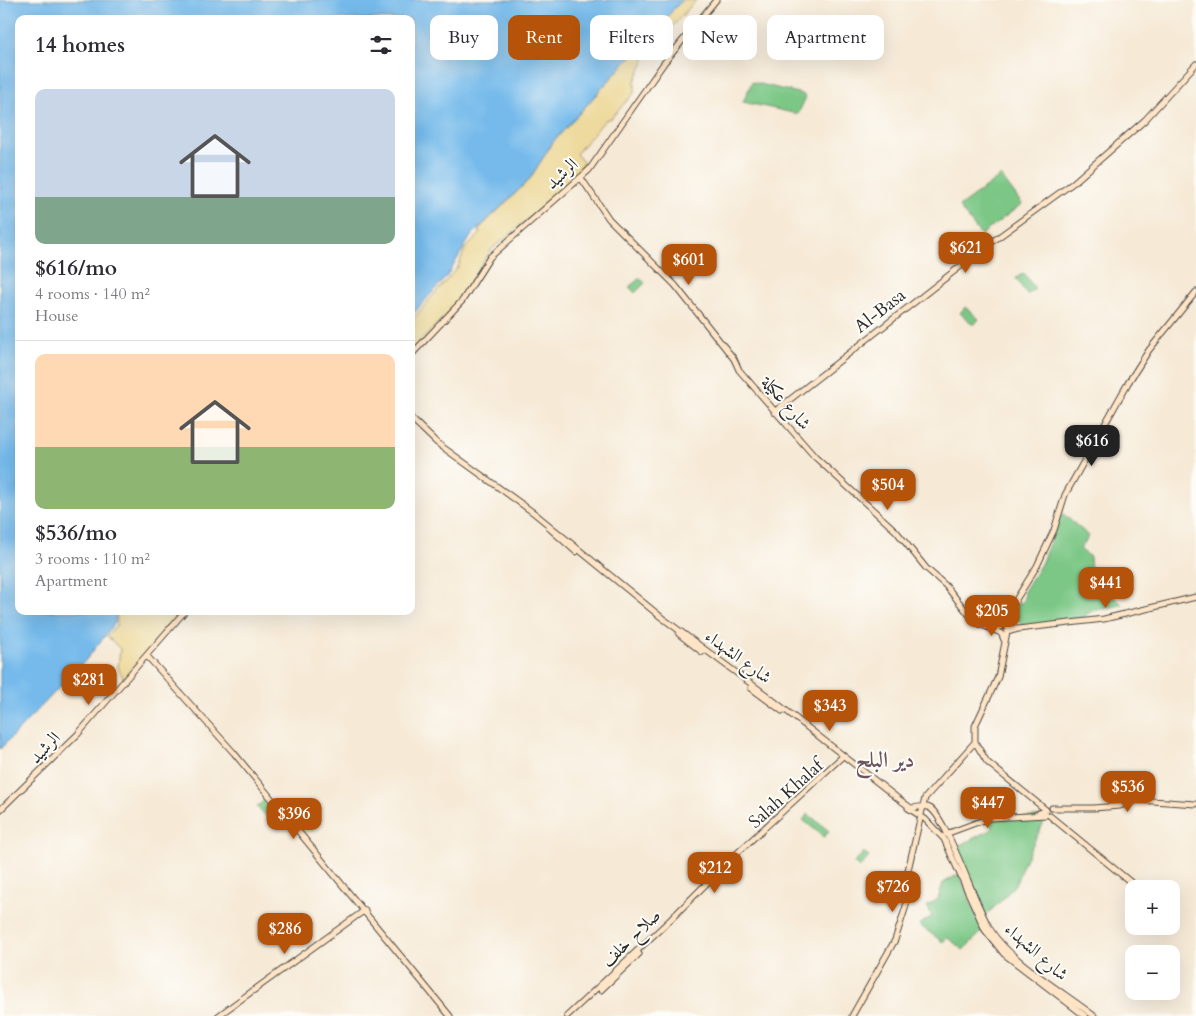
<!DOCTYPE html>
<html lang="en">
<head>
<meta charset="utf-8">
<style>
  :root { --surface:#fff; --page:#f2f2f3; --text:#2b2b33; --muted:#7c7c81; --line:#e1e1e2; --accent:#b45309 }
  body { margin:0; font-family:Cardo,Amiri,serif; background:var(--page); color:var(--text); height:100vh; display:flex; flex-direction:column; font-size:19px; white-space:nowrap }
  * { box-sizing:border-box; margin:0 }
  p { font-size:16px; color:var(--muted) }
  .icon { flex:none; width:28px; height:28px; fill:none; stroke:currentColor; stroke-width:2; stroke-linecap:round; stroke-linejoin:round }
  .map { position:relative; flex:1; overflow:hidden }
  .details { position:absolute; left:15px; top:15px; width:400px; height:600px; display:flex; flex-direction:column; background:var(--surface); border-radius:10px; box-shadow:0 5px 20px #0002 }
  .details>* { flex:none }
  .guide { position:absolute; left:430px; top:15px; width:475px; height:45px; display:flex; gap:10px }
  .controls { position:absolute; left:1125px; top:880px; display:grid; gap:10px }
  .controls a { display:grid; place-items:center; width:55px; height:55px; border-radius:10px; background:var(--surface); box-shadow:0 5px 20px #0002; font-size:25px }
  .price { position:absolute; translate:-50% -42px; padding:0 11px; border-radius:10px; background:var(--accent); color:#fff; font-size:16px; line-height:32px; filter:drop-shadow(0 1px 2px #0008) }
  .price::after { content:''; position:absolute; left:50%; top:30px; width:15px; height:11px; margin-left:-8px; background:inherit; clip-path:polygon(0 0,100% 0,50% 100%) }
  .price.selected { background:#222; color:#fff }
  ul { padding:0; list-style:none }
  li { display:grid; align-content:center; gap:10px; height:265px; padding:0 20px }
  li+li { border-top:1px solid var(--line) }
  li span { display:grid; place-items:center; height:155px; border-radius:10px; color:#555 }
  li>.icon { margin-inline-start:auto }
  span .icon { width:90px; height:90px; fill:#fffc; stroke-width:1 }
  li b { font-size:21px }
  h2 { display:flex; justify-content:space-between; align-items:center; height:60px; padding:0 20px; font-size:21px }
  .pill { padding:0 18px; border-radius:10px; background:var(--surface); box-shadow:0 5px 20px #0002; font-size:18px; line-height:45px }
  .pill.selected { background:var(--accent); color:#fff }
  .map>svg:first-child { display:block }
</style>
</head>
<body>
<div class="map">
<svg width="1196" height="1016" viewBox="0 0 1196 1016">
  <rect width="100%" height="100%" fill="#fdfcf7"/>
  <filter id="ink" filterUnits="userSpaceOnUse"><feTurbulence type="fractalNoise" baseFrequency=".02" numOctaves="2"/><feDisplacementMap in="SourceGraphic" scale="10" xChannelSelector="R" yChannelSelector="G"/><feConvolveMatrix kernelMatrix="1 2 1 2 8 2 1 2 1" color-interpolation-filters="sRGB"/></filter>
  <filter id="wash" filterUnits="userSpaceOnUse"><feTurbulence type="fractalNoise" baseFrequency=".0096" numOctaves="4" result="noise"/><feDisplacementMap in="SourceGraphic" scale="20" xChannelSelector="R" yChannelSelector="G"/><feGaussianBlur stdDeviation="1.12" result="paint"/><feColorMatrix in="noise" values="0 0 0 0 0 0 0 0 0 0 0 0 0 0 0 0 0 1.4 0 .05"/><feComposite in="paint" operator="in"/></filter>
  <g filter="url(#wash)">
    <rect width="100%" height="100%" fill="#f6e9d5"/>
    <path fill="#7bc786" stroke="#537958" d="M752,82L802,94L806,97L798,114L743,102Z
      M1001,176L1022,204L981,235L959,207Z
      M1024,273L1035,289L1027,295L1016,278Z
      M640,278L645,283L635,293L629,287Z
      M965,307L979,319L974,325L960,313Z
      M1062,513L1089,536L1080,549L1090,557L1091,570L1122,605L1092,611L1084,616L1085,620L1024,626L1011,613L1017,603L1021,604L1025,595L1023,593L1041,564Z
      M264,800L276,813L269,819L257,807Z
      M808,814L829,831L824,837L803,820Z
      M1044,816L1043,824L1024,862L1016,883L1004,898L984,917L954,848L992,829L989,820Z
      M864,852L869,857L859,868L854,863Z
      M959,874L983,931L963,950L947,937L943,942L919,925L932,916L927,906L938,899L943,883Z"/>
    <path fill="#eeda9e" stroke="#8c8264" d="M682,0H696L647,55L635,81V92L611,118L605,120L576,154L583,162L577,177L491,250L456,304L411,351V321L458,267L465,249L480,234L479,229L529,180L553,142Z
      M124,611H183L123,678L118,667L120,649L107,636L117,625V615Z"/>
    <path fill="#74baeb" stroke="#50728b" d="M0,0H682L553,142L529,180L471,236L447,276L411,316V19H19V611H116L115,623L85,661L0,749Z"/>
  </g>
  <g filter="url(#ink)">
    <g fill="none" stroke-linecap="round" stroke-linejoin="round">
      <g stroke="#494844" stroke-width="7">
        <path id="secondary" d="M581,178L609,219L675,285L734,359L739,370L815,457L896,531L926,568L946,586L975,622L989,628
          M411,355L462,301L490,257L589,170L664,63L716,0
          M774,412L989,244L1073,183L1145,120L1196,64
          M411,418L437,443L534,513L661,617L765,694L896,797L911,808C918,808 924,804 930,808C947,819 975,904 989,927C1005,958 1065,993 1094,1016
          M549,528L576,552
          M1007,614L1037,566L1054,530L1065,495L1128,383L1149,350L1196,292
          M1018,629L1104,619L1196,597
          M679,634L702,652
          M1005,642L1001,633L989,628L1001,627L1007,614V627L1018,629L1007,632L998,677L975,726V742L987,762L1046,810L1035,815
          M147,656L234,753L450,1016
          M751,688L782,711
          M908,808L925,819L944,839L985,930L1004,954L1085,1016
          M1052,808H1093L1120,806L1137,800L1196,804
          M0,810L78,734L185,611
          M1050,816L1139,889
          M946,834L989,818L1046,815
          M1171,915L1172,916
          M601,990L639,954
          M218,1016L365,910
          M567,1016L670,920L734,856L843,756
          M852,1016L895,940L906,906L908,870L925,798L975,742"/>
      </g>
      <use href="#secondary" stroke="#ffe4c6" stroke-width="5"/>
    </g>
  </g>
  <g text-anchor="middle" dominant-baseline="central" stroke-width="4" stroke-linejoin="round" paint-order="stroke">
    <g font-size="18" fill="#2b2b2b" stroke="#fdfcf7">
      <text transform="translate(562 174) rotate(-42)">الرشيد</text>
      <text transform="translate(880 311) rotate(-38)">Al-Basa</text>
      <text transform="translate(786 403) rotate(49)">شارع عكيلة</text>
      <text transform="translate(738 657) rotate(36)">شارع الشهداء</text>
      <text transform="translate(45 748) rotate(-46)">الرشيد</text>
      <text transform="translate(786 794) rotate(-42)">Salah Khalaf</text>
      <text transform="translate(631 938) rotate(-44)">صلاح خلف</text>
      <text transform="translate(1036 952) rotate(41)">شارع الشهداء</text>
    </g>
    <g font-size="22" font-weight="bold" fill="#6c555e" stroke="#fdfcf7">
      <text x="885" y="760">دير البلح</text>
    </g>
  </g>
</svg>
<div class="controls">
<a>+</a>
<a>−</a>
</div>
<b class="price" style="left:966px;top:274px">$621</b>
<b class="price" style="left:689px;top:286px">$601</b>
<b class="price selected" style="left:1092px;top:467px">$616</b>
<b class="price" style="left:888px;top:511px">$504</b>
<b class="price" style="left:1106px;top:609px">$441</b>
<b class="price" style="left:992px;top:637px">$205</b>
<b class="price" style="left:89px;top:706px">$281</b>
<b class="price" style="left:830px;top:732px">$343</b>
<b class="price" style="left:1128px;top:813px">$536</b>
<b class="price" style="left:988px;top:829px">$447</b>
<b class="price" style="left:294px;top:840px">$396</b>
<b class="price" style="left:715px;top:894px">$212</b>
<b class="price" style="left:893px;top:913px">$726</b>
<b class="price" style="left:285px;top:955px">$286</b>
<div class="guide">
<a class="pill">Buy</a>
<a class="pill selected">Rent</a>
<a class="pill">Filters</a>
<a class="pill">New</a>
<a class="pill">Apartment</a>
</div>
<section class="details">
<h2>14 homes<svg class="icon" aria-label="filters" viewBox="0 0 24 24"><path d="M4 7h16M4 17h16"/><circle cx="9" cy="7" r="2"/><circle cx="15" cy="17" r="2"/></svg></h2>
<ul>
<li><span style="background:linear-gradient(#c9d6e8 70%,#7fa58c 0)"><svg class="icon" aria-label="home" viewBox="0 0 24 24"><path d="M3 11l9-7 9 7M6 9v11h12V9"/></svg></span><div><b>$616/mo</b><p>4 rooms · 140 m²</p><p>House</p></div></li>
<li><span style="background:linear-gradient(#ffd9b3 60%,#8fb573 0)"><svg class="icon" aria-label="home" viewBox="0 0 24 24"><path d="M3 11l9-7 9 7M6 9v11h12V9"/></svg></span><div><b>$536/mo</b><p>3 rooms · 110 m²</p><p>Apartment</p></div></li>
</ul>
</section>
</div>
</body>
</html>
